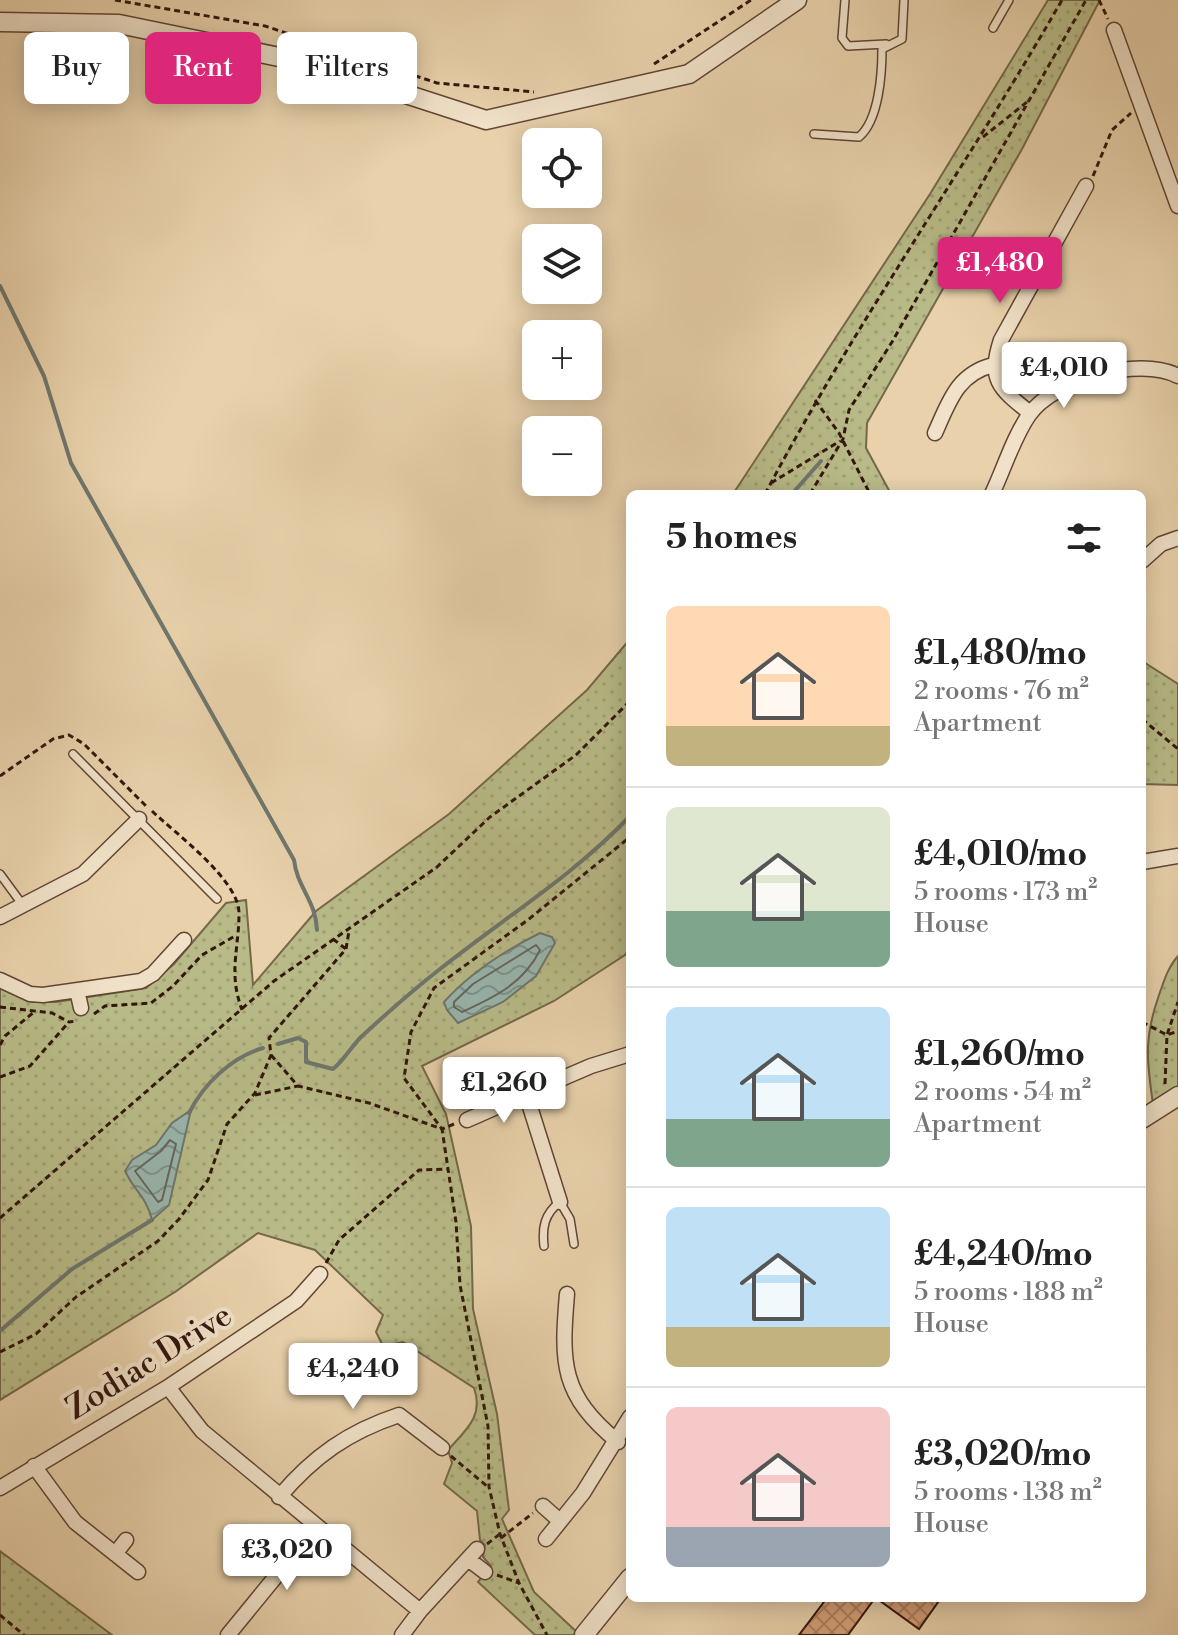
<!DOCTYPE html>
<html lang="en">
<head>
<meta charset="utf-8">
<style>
  :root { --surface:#fff; --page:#f2f2f2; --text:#222; --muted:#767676; --line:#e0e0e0; --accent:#db2777 }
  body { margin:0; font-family:"Libre Bodoni",serif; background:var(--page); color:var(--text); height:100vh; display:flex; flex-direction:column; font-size:30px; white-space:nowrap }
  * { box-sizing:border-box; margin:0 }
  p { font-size:26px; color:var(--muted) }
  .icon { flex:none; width:44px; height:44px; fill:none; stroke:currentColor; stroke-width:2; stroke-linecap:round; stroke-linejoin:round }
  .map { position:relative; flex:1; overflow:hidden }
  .side { position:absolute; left:626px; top:490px; width:520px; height:1112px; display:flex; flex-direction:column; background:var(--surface); border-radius:12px; box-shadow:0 4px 20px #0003 }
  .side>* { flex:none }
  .banner { position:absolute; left:24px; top:32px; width:482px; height:72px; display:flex; gap:16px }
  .tools { position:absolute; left:522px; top:128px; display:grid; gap:16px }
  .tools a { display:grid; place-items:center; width:80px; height:80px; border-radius:12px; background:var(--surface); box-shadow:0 4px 20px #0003; font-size:40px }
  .price { position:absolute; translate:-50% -68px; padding:0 18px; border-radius:8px; background:#fff; color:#222; font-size:26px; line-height:52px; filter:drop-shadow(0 2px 4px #0008) }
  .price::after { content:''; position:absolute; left:50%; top:48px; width:24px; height:18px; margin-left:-12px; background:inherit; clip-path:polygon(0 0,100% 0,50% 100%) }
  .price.current { background:var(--accent); color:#fff }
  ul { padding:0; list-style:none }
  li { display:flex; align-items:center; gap:24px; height:200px; padding:0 40px }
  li+li { border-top:2px solid var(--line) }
  li span { display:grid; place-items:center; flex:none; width:224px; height:160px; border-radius:12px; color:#555 }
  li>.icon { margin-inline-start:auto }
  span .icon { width:96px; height:96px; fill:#fffc; stroke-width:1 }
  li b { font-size:34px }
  h2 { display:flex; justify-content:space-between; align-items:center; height:96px; padding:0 40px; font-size:34px }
  .pill { padding:0 28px; border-radius:12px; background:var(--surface); box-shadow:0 4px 20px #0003; font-size:28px; line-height:72px }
  .pill.current { background:var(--accent); color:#fff }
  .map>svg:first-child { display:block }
</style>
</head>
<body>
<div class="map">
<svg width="1178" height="1635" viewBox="0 0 1178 1635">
  <defs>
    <pattern id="park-dots" width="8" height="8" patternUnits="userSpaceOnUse" patternTransform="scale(2)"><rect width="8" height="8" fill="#b8bb88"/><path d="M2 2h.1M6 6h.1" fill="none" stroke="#9fa074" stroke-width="1.8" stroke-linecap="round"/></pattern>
    <pattern id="water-waves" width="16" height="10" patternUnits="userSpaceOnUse" patternTransform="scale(2)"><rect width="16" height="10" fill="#98b6ae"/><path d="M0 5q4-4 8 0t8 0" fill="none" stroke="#7d938c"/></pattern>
    <pattern id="building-cross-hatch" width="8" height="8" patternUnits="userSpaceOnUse" patternTransform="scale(2)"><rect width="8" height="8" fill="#d59e76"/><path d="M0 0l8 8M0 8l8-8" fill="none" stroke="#ad805f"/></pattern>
  </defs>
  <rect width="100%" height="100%" fill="#e8d1ab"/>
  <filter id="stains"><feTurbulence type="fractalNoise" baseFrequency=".0025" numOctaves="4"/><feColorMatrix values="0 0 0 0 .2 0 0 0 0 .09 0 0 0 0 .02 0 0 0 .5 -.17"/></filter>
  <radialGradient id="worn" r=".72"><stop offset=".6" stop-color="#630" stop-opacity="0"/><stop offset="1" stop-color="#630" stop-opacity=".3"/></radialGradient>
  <path fill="url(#park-dots)" stroke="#75684a" stroke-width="2" d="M1048,0H1100L1022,149L867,423L866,448L891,494H733L930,194Z
    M630,639V947L625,955L554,1001L422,1066L446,1114L471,1226L473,1309L497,1414L509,1510L502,1519L534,1592L580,1635H535L478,1582L491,1566L483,1557L485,1545L480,1540L477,1511L444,1484L452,1463L448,1450C466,1430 484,1416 474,1388L403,1342L383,1346L376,1332L383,1315L315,1250L258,1233L175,1292L0,1400V988L32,1002H56L146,988L174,964L226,903L246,900L253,985L316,911L449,814L587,690Z
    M1142,661L1178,684V785L1142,784Z
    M1178,956V1096L1154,1111C1147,1064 1143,1040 1159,995C1164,981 1168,967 1178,956Z
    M0,1551L112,1635H0Z"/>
  <path fill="url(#water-waves)" stroke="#6f766d" stroke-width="2" d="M540,933L552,937L555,943L536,976L503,1002L458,1023L447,1010L444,1002C470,973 506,950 540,933Z
    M191,1110L169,1205L152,1220C146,1196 135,1192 125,1171L132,1160L156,1145L172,1123Z"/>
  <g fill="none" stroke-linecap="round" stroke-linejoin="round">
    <path stroke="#65665d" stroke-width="2" d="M536,945L540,950C524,983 495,997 462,1012L454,1007V1002L473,984Z
      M170,1140L176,1144L162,1200L158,1202L135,1171L161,1151Z"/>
    <path stroke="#6f766d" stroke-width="4" d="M0,286L44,376L71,463L294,860C297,887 316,901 317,930
      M792,494L821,461
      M278,1044L298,1038L306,1042V1062L333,1069C345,1059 351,1047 361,1037C386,1014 413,990 440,969C504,918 573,876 630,816
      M189,1113C203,1085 231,1057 263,1048
      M0,1331L72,1269L152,1220"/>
  </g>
  <path fill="url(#building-cross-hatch)" stroke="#32160c" stroke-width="2" d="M827,1598H875L848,1635H799Z
    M876,1598H941L919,1629Z"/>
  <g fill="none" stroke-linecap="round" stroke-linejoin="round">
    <g stroke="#604534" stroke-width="10">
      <path id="service" d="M845,0L842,38L848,46L886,44
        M993,28L1009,0
        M814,134L859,137C879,120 882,74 882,49L902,39L904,0
        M73,754L217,899
        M0,874L22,904
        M544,1246C542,1228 544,1214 560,1202L570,1219L574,1244"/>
    </g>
    <g stroke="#604534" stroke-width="17">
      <path id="minor" d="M1114,30L1178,206
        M1030,413C999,388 988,380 1001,340L1086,186
        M935,433C949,402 957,374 993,365
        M992,494C1004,469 1013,438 1029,415C1054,379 1139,356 1178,376
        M1142,561L1161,544L1178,538
        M1142,862L1178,856
        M0,917L83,874L139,819
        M0,980L30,994L43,995L141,981L153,974L184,940
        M77,990L81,1008
        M467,1120L526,1094
        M560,1202L526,1094L591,1066L630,1054
        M567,1294C561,1364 561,1395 618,1442
        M168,1387L202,1431L420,1611L402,1635
        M34,1466L75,1522L138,1572
        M0,1488L168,1387L296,1301L320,1274
        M279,1497C314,1456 348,1432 399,1415L442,1448
        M543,1506L560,1521
        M546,1539L583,1493L630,1417
        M115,1554L126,1540
        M468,1559L485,1572
        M420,1611L477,1549
        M228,1635L317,1526"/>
    </g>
    <g stroke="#604534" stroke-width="21">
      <path id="tertiary" d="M0,22L119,24L313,64L486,120L689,74L797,0
        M1142,1119L1178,1096
        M584,1635L630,1578"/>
    </g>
    <path stroke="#32160c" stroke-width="3" stroke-dasharray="6 4" stroke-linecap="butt" d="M115,0L265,26L437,83L534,92
      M1099,0L1108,19
      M654,64L751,0
      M983,137L1027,102
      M1093,176L1112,130L1131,113
      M815,400L839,433L870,494
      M771,483L840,441
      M765,494C855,324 966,167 1062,0
      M810,494L843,439L849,410L892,342L1086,0
      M1142,719L1178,749
      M0,776L53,739L69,735L84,744L146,806
      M152,811C175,833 239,880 239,913C239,950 228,972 242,1010
      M333,939L346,949
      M0,1007L52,1013L69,1022L76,1021
      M94,1014L105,1006L151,1003L173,986L202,955L235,936
      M1142,1022L1167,1035L1178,1031
      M0,1045L5,1036L34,1012
      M271,1055L298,1086L369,1103L442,1129L456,1222L460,1285L488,1426L489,1487L500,1534L519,1583L547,1635
      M0,1077L30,1066L69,1022
      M1165,1084L1167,1035L1178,1002
      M255,1095L298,1086
      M454,1124L442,1129L404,1078L411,1032L434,988L529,919L630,837
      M0,1218L274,981L437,867L490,817L576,755L630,701
      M326,1263L339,1240L419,1170L447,1169
      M0,1352L36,1334L76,1297L158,1241L179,1219L208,1180L227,1124L255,1093L271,1055L269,1038L346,949L349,931
      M451,1456L488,1487
      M501,1538L533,1513
      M487,1544L500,1534
      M497,1575L519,1583
      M0,1615L24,1635"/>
    <use href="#service" stroke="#f0e1c8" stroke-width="7"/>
    <use href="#minor" stroke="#f0e1c8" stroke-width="14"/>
    <use href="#tertiary" stroke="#f0e1c8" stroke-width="18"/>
  </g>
  <g text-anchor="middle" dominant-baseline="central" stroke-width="8" stroke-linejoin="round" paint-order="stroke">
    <g font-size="32" fill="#32160c" stroke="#f0e1c8">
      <text transform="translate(149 1362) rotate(-32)">Zodiac Drive</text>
    </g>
  </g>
  <rect width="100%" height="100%" filter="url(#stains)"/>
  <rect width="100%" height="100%" fill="url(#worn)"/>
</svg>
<div class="tools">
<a><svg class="icon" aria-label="locate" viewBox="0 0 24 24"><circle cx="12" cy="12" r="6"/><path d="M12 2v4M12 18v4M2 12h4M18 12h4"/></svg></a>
<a><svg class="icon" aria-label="layers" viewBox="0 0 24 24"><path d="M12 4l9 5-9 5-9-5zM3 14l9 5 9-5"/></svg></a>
<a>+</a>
<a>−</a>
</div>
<b class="price current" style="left:1000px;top:305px">£1,480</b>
<b class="price" style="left:1064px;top:410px">£4,010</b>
<b class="price" style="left:504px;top:1125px">£1,260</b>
<b class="price" style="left:353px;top:1411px">£4,240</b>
<b class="price" style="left:287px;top:1592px">£3,020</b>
<div class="banner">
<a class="pill">Buy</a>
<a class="pill current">Rent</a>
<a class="pill">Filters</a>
</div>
<section class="side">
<h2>5 homes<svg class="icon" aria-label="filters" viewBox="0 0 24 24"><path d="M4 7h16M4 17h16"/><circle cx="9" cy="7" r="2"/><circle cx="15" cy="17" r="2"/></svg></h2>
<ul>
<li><span style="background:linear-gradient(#ffd9b3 75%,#c2b280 0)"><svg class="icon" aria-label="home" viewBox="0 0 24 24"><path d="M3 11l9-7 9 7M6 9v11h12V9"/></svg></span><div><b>£1,480/mo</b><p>2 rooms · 76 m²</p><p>Apartment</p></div></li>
<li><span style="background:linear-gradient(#dfe7d0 65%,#7fa58c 0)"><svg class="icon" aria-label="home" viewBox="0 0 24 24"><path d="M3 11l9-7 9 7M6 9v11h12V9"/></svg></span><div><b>£4,010/mo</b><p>5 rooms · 173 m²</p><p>House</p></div></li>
<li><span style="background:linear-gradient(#bfe0f5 70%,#7fa58c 0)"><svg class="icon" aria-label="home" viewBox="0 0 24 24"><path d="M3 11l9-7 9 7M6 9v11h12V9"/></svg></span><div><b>£1,260/mo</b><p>2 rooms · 54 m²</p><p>Apartment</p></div></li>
<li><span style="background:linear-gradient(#bfe0f5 75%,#c2b280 0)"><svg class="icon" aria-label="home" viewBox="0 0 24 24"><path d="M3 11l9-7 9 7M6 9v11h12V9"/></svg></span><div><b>£4,240/mo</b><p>5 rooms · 188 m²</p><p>House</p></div></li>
<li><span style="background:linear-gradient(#f6c9c9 75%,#9aa5b1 0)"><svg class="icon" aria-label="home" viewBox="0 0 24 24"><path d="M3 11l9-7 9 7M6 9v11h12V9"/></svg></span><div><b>£3,020/mo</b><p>5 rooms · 138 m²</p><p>House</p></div></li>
</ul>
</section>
</div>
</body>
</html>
